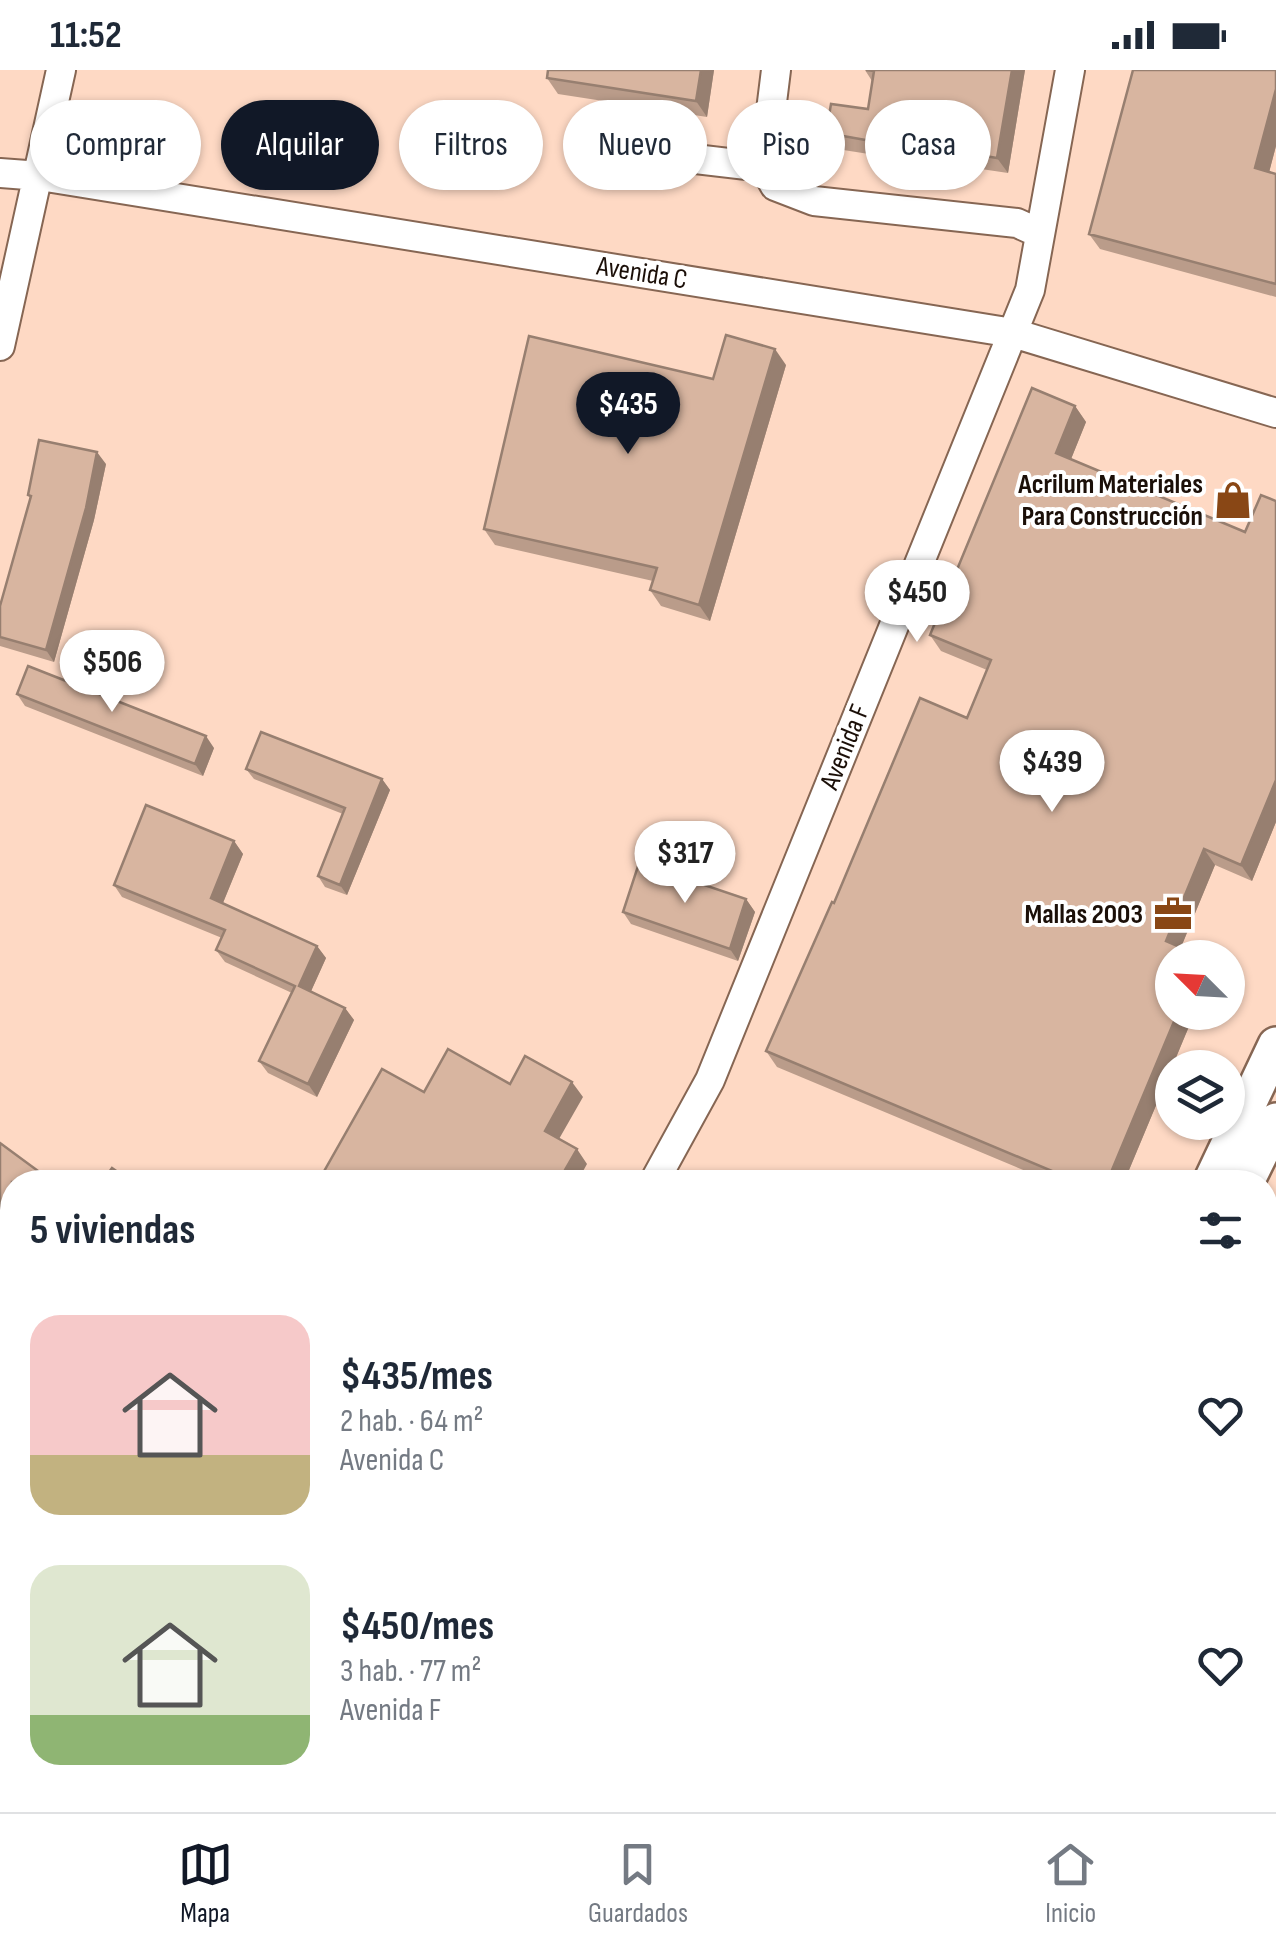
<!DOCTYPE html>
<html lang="es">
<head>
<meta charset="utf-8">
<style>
  :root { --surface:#fff; --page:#f6f6f7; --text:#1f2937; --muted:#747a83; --line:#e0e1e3; --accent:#111827 }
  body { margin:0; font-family:"Sofia Sans Condensed",sans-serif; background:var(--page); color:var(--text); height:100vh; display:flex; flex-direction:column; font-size:38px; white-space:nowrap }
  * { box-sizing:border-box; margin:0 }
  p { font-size:32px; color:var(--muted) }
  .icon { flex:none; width:55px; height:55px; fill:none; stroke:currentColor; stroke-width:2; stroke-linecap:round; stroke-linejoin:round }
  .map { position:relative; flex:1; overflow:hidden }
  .panel { position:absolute; left:0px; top:1100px; width:1278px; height:642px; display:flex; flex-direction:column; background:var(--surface); border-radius:40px 40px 0 0; box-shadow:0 2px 8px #0004 }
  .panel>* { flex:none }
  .hud { position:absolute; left:30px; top:30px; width:1218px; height:90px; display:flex; gap:20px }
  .needle { width:65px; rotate:294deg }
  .tools { position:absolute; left:1155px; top:870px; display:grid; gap:20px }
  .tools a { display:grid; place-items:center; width:90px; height:90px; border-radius:50%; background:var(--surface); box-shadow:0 2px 8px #0004; font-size:50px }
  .price { position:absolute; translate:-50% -85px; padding:0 22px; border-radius:35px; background:#fff; color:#222; font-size:32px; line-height:65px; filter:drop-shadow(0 2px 5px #0008) }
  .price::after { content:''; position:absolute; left:50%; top:60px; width:30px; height:22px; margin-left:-15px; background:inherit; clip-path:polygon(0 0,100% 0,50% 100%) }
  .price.on { background:var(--accent); color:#fff }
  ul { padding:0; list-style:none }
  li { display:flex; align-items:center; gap:30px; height:250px; padding:0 30px }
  li span { display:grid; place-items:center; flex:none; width:280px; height:200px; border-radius:30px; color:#555 }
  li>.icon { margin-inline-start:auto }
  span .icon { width:120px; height:120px; fill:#fffc; stroke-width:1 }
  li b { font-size:42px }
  h2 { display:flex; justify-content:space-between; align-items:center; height:120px; padding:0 30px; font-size:42px }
  .pill { padding:0 35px; border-radius:45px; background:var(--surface); box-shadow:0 2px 8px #0004; font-size:35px; line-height:90px }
  .pill.on { background:var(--accent); color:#fff }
  .status { display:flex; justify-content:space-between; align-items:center; height:70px; padding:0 50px; background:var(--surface); direction:ltr }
  .status svg { height:28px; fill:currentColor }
  .tabs { display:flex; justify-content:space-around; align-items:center; height:140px; border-top:2px solid var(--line); background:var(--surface); font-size:28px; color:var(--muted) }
  .tabs a { display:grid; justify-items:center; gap:5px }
  .tabs .on { color:var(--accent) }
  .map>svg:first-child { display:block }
</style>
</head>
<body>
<div class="status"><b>11:52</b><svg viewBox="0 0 49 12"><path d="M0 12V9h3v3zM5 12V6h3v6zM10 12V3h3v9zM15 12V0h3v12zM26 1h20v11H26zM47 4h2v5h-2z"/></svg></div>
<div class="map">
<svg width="1276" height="1742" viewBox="0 0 1276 1742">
  <rect width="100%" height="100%" fill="#fed9c4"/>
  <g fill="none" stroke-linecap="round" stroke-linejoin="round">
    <g stroke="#866653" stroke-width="32">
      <path id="minor" d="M776,0L764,97L775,116L814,131L1017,153L1039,163
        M610,79L764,97
        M0,103L40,106L1013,263L1276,343
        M0,276L61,0
        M654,1112L710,1010L1030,220L1070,0
        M167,1742L178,1730
        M1019,1742L1025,1730"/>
    </g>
    <g stroke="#866653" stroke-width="40">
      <path id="major" d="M1211,1112L1276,975
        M1246,1112L1276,1051
        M904,1742L911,1730
        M941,1742L947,1730"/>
    </g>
    <use href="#minor" stroke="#fff" stroke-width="28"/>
    <use href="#major" stroke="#fff" stroke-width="35"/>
  </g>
  <path fill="#ba9c8a" d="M548,0H714L707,47L558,24L547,8Z
    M865,0H1025L1008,103L961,96L950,80L951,77L892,67L888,87L837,79L826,63L868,39L872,11Z
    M1276,0V76L1269,102L1276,104V227L1100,179L1089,164Z
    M786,295L710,551L661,536L650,520L653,511L495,475L484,459L713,309Z
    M1075,336L1086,352L1071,389L1245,462L1276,431V752L1252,811L1215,795L1181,877L1172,942H1195L1124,1112H1052L777,997L766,981L834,833L967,648L987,600L941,581L930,565Z
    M106,394L94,450L54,592L0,576V536L30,428L28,425Z
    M17,624L214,678L203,706L25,636Z
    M246,699L382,709L390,720L347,825L325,817L318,806L343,744L254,709Z
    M234,771L243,784L223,833L317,876L326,888L311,921L345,938L354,950L317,1027L268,1003L259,991L292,923L225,892L216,880L222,868L122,827L114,815Z
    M746,829L755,842L738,891L631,854L623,842Z
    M0,1073L12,1112V1310L0,1301Z
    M737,1730H796L789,1742H758Z"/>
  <path fill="#977f70" d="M701,0H714L707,47L696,31Z
    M1012,0H1025L1008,103L997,88Z
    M1276,19V76L1266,114L1255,98Z
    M880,51L892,67L888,87L877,72Z
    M775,279L786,295L710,551L699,535Z
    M1075,336L1086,352L1067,399L1056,383Z
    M97,382L106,394L94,450L54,592L46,580Z
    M206,666L214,678L203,706L195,694Z
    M382,709L390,720L347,825L340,815Z
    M1276,710V752L1252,811L1241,795Z
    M234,771L243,784L220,840L211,828Z
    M1204,779L1215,795L1177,887L1166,871Z
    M746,829L755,842L738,891L730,879Z
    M317,876L326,888L308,928L299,916Z
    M345,938L354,950L317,1027L308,1014Z
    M1178,942H1195L1124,1112H1107Z
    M572,1012L583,1027L555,1076L545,1061Z
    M577,1079L587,1094L577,1112H558Z
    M776,1730H796L789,1742H772L771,1740Z"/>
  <path fill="#d8b5a0" stroke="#977f70" stroke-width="2.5" d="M548,0H701L696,31L547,8Z
    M866,0H1012L997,88L950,80L954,63L880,51L877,72L826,63L831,34L868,39L874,1Z
    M1133,0H1276V19L1255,98L1276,104V214L1089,164Z
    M726,265L775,279L699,535L650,520L657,498L484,459L529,266L713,309Z
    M1032,318L1075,336L1056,383L1245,462L1261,425L1276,431V710L1241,795L1204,779L1166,871L1201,886V888H1172V942H1178L1107,1112H1078L766,981L832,832L834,833L920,628L967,648L991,590L930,565Z
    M39,370L97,382L86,438L46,580L0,567V536L31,426L28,425Z
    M28,596L206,666L195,694L17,624Z
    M261,662L382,709L340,815L318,806L345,738L246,699Z
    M146,735L234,771L211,828L317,876L299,916L345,938L308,1014L259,991L295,916L216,880L225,860L114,815Z
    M639,793L746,829L730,879L623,842Z
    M448,979L510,1014L525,986L572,1012L545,1061L577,1079L558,1112H318L382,999L424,1022Z
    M0,1073L53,1112H12V1302L0,1293Z
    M112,1098L132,1112H102Z
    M1276,1350V1742H1062L1069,1730H1265V1367Z
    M754,1730H776L771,1740Z
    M320,1736L325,1742H314Z"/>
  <defs>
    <g id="shop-bare" transform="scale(3)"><path d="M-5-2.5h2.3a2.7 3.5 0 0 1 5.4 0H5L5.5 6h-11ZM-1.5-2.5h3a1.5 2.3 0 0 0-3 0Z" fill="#894715" stroke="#fff" stroke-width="2.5" paint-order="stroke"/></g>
    <g id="office-bare" transform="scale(3)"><path d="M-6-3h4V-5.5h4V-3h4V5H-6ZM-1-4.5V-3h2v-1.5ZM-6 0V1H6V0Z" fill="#894715" stroke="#fff" stroke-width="2.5" paint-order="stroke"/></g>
  </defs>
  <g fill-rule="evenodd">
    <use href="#shop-bare" x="1233" y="430"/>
    <use href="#office-bare" x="1173" y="844"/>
  </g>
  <g text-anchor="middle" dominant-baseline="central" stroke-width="8" stroke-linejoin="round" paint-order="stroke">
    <g font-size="28" fill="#1b0f08" stroke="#fff">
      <text transform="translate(642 203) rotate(9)">Avenida C</text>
      <text transform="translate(845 677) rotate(-68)">Avenida F</text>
    </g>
    <g font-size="28" font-weight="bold" fill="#1b0f08" stroke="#fff" text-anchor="end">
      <text x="1203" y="414">Acrilum Materiales<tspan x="1203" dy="32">Para Construcción</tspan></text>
      <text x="1143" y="844">Mallas 2003</text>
    </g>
  </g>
</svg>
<div class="tools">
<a><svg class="needle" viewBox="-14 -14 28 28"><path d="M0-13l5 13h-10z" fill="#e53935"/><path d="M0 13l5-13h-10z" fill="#747a83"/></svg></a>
<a><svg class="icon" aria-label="layers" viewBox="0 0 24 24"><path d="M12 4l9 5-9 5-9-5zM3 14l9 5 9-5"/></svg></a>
</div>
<b class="price on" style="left:628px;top:387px">$435</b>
<b class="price" style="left:917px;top:575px">$450</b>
<b class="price" style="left:112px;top:645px">$506</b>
<b class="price" style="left:1052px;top:745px">$439</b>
<b class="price" style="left:685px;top:836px">$317</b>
<div class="hud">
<a class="pill">Comprar</a>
<a class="pill on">Alquilar</a>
<a class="pill">Filtros</a>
<a class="pill">Nuevo</a>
<a class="pill">Piso</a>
<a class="pill">Casa</a>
</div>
<section class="panel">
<h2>5 viviendas<svg class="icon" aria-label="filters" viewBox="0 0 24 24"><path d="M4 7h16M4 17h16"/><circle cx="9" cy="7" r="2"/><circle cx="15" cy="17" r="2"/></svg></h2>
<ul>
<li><span style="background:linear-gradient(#f6c9c9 70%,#c2b280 0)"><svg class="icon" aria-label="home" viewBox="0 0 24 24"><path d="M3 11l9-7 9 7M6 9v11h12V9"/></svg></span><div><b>$435/mes</b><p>2 hab. · 64 m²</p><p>Avenida C</p></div><svg class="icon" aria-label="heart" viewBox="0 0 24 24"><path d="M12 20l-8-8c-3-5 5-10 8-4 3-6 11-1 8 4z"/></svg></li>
<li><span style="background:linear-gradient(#dfe7d0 75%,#8fb573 0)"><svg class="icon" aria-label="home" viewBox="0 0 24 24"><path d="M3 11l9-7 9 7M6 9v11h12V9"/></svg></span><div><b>$450/mes</b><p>3 hab. · 77 m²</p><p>Avenida F</p></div><svg class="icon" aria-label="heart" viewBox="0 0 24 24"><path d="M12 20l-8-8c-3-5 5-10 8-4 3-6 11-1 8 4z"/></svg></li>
</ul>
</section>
</div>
<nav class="tabs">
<a class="on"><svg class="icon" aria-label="map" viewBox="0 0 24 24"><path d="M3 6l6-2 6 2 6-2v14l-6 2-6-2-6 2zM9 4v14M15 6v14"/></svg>Mapa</a>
<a><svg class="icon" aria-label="saved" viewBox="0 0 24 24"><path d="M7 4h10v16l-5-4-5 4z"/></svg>Guardados</a>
<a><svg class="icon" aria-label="home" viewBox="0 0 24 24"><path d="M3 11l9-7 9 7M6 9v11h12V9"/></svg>Inicio</a>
</nav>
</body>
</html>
